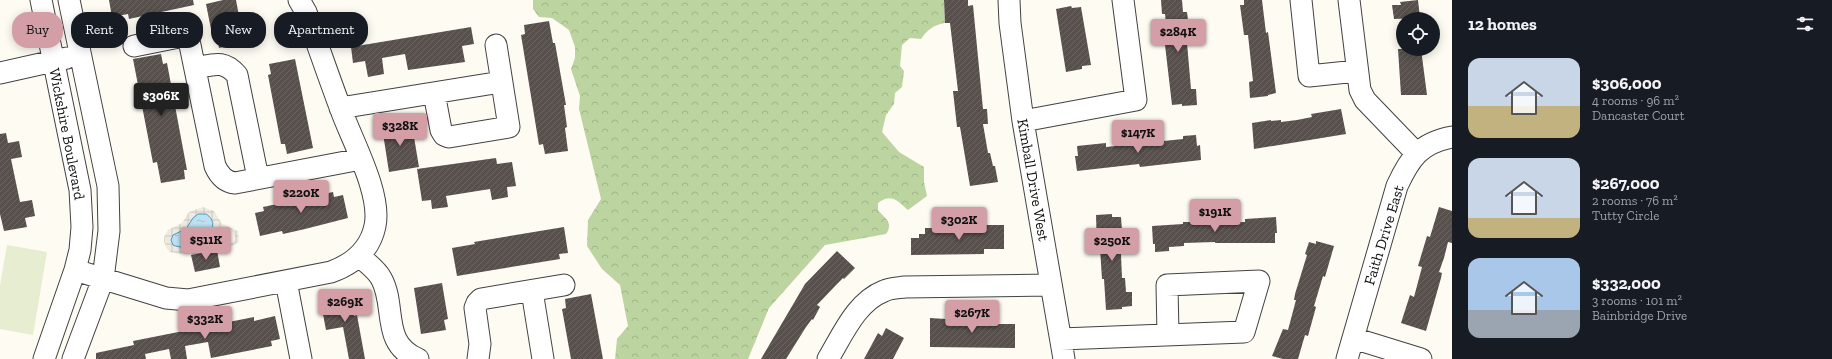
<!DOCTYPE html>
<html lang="en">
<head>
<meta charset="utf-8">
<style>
  :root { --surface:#171b24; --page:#20242c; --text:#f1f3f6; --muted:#9ea1a6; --accent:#d49ea6 }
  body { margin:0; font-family:"Zilla Slab",serif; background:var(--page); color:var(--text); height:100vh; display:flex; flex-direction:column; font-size:15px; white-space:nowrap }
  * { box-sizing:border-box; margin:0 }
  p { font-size:13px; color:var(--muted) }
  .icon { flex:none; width:22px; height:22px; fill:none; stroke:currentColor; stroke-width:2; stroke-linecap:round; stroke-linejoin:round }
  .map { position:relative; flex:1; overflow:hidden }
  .side { display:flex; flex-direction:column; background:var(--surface); width:380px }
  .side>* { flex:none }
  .banner { position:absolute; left:12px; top:12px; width:380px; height:36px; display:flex; gap:8px }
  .controls { position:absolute; left:1396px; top:12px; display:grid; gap:8px }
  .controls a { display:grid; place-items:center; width:44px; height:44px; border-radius:50%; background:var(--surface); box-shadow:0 2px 10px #0003; font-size:20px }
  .price { position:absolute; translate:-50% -34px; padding:0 9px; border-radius:4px; background:var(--accent); color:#111; font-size:13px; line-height:26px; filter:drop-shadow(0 1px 2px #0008) }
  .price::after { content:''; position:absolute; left:50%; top:24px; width:12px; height:9px; margin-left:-6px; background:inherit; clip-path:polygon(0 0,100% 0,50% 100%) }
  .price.active { background:#222; color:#fff }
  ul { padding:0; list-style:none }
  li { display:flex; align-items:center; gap:12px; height:100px; padding:0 16px }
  li span { display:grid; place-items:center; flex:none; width:112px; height:80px; border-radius:12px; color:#555 }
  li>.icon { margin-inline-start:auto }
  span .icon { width:48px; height:48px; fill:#fffc; stroke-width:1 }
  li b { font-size:17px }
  h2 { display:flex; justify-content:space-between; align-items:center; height:48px; padding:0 16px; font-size:17px }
  .tag { padding:0 14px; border-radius:16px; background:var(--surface); box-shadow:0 2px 10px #0003; font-size:14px; line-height:36px }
  .tag.active { background:var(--accent); color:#111 }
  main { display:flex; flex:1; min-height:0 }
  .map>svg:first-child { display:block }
</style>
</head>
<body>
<main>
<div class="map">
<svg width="1452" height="359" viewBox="0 0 1452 359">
  <defs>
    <pattern id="forest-crowns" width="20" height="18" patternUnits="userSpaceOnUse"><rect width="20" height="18" fill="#bcd4a0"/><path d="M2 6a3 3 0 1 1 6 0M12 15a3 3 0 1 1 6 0" fill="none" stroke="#a0b589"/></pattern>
    <pattern id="plaza-grid" width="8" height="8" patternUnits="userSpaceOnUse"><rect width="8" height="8" fill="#eeeae1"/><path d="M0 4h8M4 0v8" fill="none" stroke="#cbc8c0"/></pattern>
    <pattern id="water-ripples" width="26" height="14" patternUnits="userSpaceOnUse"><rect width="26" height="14" fill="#bde1f0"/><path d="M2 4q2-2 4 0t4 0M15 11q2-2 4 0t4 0" fill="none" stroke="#a1c0cd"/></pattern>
    <pattern id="building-hatch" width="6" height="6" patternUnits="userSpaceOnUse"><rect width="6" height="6" fill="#57504d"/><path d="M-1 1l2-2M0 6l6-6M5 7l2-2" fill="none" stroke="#6a6562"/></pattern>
  </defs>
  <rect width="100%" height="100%" fill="#fefbf3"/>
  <path fill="url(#forest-crowns)" d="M533,0H944L945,23C934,25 928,29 921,39L910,38L902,45L900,66L904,71L902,87L895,93L894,104L886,115L882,132L899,152L924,167V182L927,196L908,210C897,201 892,193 878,203V210C885,219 894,222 886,234L825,245L769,308L748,359H615L617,339L628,326L620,285L602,269L587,246L588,220L601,199L579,109L580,96L571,69L575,58V47L569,30L552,18L539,17L533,9Z"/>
  <path fill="#e6edd0" d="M7,245L47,252L33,335L0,329V286Z"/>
  <path fill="url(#plaza-grid)" fill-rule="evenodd" d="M203,207L214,211L222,224L238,231L239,242L232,246L192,255V253L180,254L170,252L167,249L164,242V237L168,230L182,223L189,212ZM193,218L212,221L213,227L207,236L200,242L188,247H183L172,244L171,238L173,235L186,229ZM229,231L233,232L235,236V240L230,244L225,242L223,238L224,234Z"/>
  <path fill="url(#water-ripples)" stroke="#4c9abf" d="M198,214H206C228,228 191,254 173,245L171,240L173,235L186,229L193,218Z"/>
  <path fill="url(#building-hatch)" d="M109,0H193L194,5L129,19L128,14L112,17Z
    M223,0H236L244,43L219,48L217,38L213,39L206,4Z
    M944,0H968V6L973,5L983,109H987L988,124H983L988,153H990L993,166H995L998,182L970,186L960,127H957L953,91H958L950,23H945Z
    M1161,0H1182L1183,12H1187L1191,43H1187L1191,89H1196L1197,105L1182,106V104L1172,105L1165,45H1168L1165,14H1162Z
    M1244,0H1262L1266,33L1268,32L1276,93L1268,95V96L1250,98L1249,82L1253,81L1248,35H1244L1240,5H1244Z
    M1418,0L1420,18L1394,19L1392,5H1401L1400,2Z
    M1071,6L1072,8L1081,7L1091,65L1082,66V69L1066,72L1056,9Z
    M549,21L553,43H555L566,105H564L567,127L565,128L568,151L545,154L543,144L539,145L521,35L525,34L524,25Z
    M471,27L474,44L462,46L465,62L408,70L405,54L382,58L384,74L368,77L365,61L353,63L351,47Z
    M1398,49H1421L1427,95H1401Z
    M161,54L163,64L167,63L187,170H184L185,179L161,183L157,162L153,163L133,59Z
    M295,59L313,148L287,154L285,144H281L268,75L271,74L269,64Z
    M1341,109L1346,134L1254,149L1252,123L1271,120V121L1281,120V122L1297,120L1312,117L1311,114Z
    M408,122L409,132L413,131L419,167L389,172L382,127Z
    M6,133L8,143L19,141L22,157L11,159L20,202L32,200L35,216L25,218L27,227L4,231L0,214V134Z
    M1196,135L1197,146L1200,145L1201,160L1140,167L1139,164L1077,171L1075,156H1078L1077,146L1106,143V147L1183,139V136Z
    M496,158L497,164L512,162L516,186L507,187L508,197L492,200L490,189L446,196L448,207L432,209L431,200L422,201L417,169Z
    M333,192L334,197L343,195L348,218L305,229L283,234L282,231L260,236L255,213L264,211L263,207Z
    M1439,207L1452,211V243L1448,242L1444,258L1439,272L1442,273L1441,278L1426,331L1401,323L1410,295L1414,297L1422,267L1418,266L1427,236L1430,237Z
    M1112,214V217H1121L1122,231H1120L1122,278H1125L1126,292H1132V306L1122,307V309L1106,310L1104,279H1102L1100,248H1097L1096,215Z
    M1276,217L1277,233H1275V243H1215V242L1184,243V246L1169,247V251L1155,252V244H1153L1152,226L1183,224V222H1245V219Z
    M968,225H1004V249H984V254L911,255V238H919V234H925V228H968Z
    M564,227L568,253L559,254L560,259L457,276L452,248L475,244L474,242Z
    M1316,241L1334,246L1325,277L1323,276L1314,306L1316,307L1308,336L1305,335L1298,359H1283L1272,356L1283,329L1288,330L1296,300H1294L1295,294L1307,255L1305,254L1309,242L1316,244Z
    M217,250L220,267L195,272L191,255Z
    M837,251L855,268L844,279L843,278L837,284L817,305L820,307L813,320L812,319L806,327L786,359H761L805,284Z
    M442,283L448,319L444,320L446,330L421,334L414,288Z
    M350,293L354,316L357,315L365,359H349L343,327L326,330L322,309H326L324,298Z
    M591,294L603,359H571L562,309L566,308L565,299Z
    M275,316L280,339L271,341L272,346L211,358L208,342L185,346L187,359H171L169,349L145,354L146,359H96V353L134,345L133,341L254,317V321Z
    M930,318L946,319L947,324L980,322V319H996V324H1015V348L930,347Z
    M886,328L904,338L893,359H864L878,333L882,336Z"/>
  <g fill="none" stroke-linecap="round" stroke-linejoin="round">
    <g stroke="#424242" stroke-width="23">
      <path id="minor" d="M41,0L80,190L82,227L80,250L75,270L44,359
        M69,0L108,186L109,231L103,279L73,359
        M1009,0L1010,23L1023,121L1064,359
        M1301,0L1309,76L1357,71
        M1349,0L1360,90L1365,100L1416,153
        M134,46L179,37L186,39L190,45L215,166C219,175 225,182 235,183L361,159
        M195,68C213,65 223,59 237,75L258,178
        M0,73L67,58
        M434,93L441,130L444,135L449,137L509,127L496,45
        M340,108L501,82
        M1023,121L1136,100L1123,0
        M359,256C367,263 376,269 381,278C397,306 380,343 418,359
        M75,270L166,298L188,300L331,272C353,264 370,250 375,226C382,193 351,139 340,107C328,75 317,43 306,12L299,0
        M286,281L301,359
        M532,291L543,359
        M1353,338L1421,359
        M1061,339L1244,332L1259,281L1167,285L1168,335
        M478,359L480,344L475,308L477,303L481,299L564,285
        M828,359C843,334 856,302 884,291C890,288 898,288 905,287L1051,285
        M1347,359L1397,186C1410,158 1420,143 1452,137"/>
    </g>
    <use href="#minor" stroke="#fff" stroke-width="21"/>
  </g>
  <g text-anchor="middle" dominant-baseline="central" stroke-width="4" stroke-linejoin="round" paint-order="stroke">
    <g font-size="15" fill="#0f0f0f" stroke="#fff">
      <text transform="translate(67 134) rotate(79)">Wickshire Boulevard</text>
      <text transform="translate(1033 180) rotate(80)">Kimball Drive West</text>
      <text transform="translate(1384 235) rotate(-73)">Faith Drive East</text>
    </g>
  </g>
</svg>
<div class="controls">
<a><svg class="icon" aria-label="locate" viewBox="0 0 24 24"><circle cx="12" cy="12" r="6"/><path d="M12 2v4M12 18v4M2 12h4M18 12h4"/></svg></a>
</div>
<b class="price" style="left:1178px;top:53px">$284K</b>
<b class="price active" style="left:161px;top:117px">$306K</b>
<b class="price" style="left:400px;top:147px">$328K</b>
<b class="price" style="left:1138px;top:154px">$147K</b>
<b class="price" style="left:301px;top:214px">$220K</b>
<b class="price" style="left:1215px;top:233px">$191K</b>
<b class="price" style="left:959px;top:241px">$302K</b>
<b class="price" style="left:206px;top:261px">$511K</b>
<b class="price" style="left:1112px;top:262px">$250K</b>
<b class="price" style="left:345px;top:323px">$269K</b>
<b class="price" style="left:972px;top:334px">$267K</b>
<b class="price" style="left:205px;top:340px">$332K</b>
<div class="banner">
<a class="tag active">Buy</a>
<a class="tag">Rent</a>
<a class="tag">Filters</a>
<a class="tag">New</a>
<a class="tag">Apartment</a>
</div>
</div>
<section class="side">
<h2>12 homes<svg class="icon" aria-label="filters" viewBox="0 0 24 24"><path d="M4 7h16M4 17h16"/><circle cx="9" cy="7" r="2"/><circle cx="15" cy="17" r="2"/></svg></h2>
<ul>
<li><span style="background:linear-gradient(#c9d6e8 60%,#c2b280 0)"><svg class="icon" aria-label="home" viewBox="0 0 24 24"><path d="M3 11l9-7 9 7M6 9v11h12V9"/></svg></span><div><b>$306,000</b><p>4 rooms · 96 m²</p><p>Dancaster Court</p></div></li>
<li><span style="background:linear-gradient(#c9d6e8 75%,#c2b280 0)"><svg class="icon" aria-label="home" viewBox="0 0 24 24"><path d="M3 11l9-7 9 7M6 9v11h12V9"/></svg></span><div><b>$267,000</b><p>2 rooms · 76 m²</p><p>Tutty Circle</p></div></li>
<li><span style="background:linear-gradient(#a9c7e8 65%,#9aa5b1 0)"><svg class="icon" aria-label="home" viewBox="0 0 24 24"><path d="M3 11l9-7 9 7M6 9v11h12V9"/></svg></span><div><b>$332,000</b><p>3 rooms · 101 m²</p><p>Bainbridge Drive</p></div></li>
</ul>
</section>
</main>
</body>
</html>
